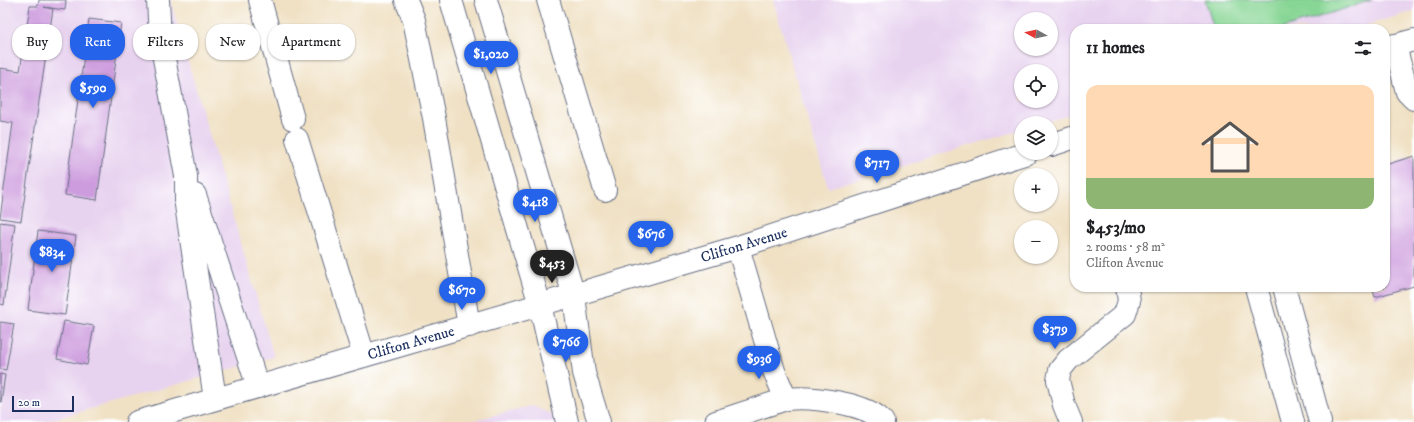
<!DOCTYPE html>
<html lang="en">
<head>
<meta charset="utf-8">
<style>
  :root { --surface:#fff; --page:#f6f6f6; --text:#202124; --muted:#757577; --line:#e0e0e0; --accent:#2563eb }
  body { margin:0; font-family:"IM FELL DW Pica",serif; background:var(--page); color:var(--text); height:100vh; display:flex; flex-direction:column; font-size:15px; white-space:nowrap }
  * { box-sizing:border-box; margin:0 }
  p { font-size:13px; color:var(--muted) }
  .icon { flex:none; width:22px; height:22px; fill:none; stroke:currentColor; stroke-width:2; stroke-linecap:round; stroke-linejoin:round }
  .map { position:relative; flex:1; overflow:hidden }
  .drawer { position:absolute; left:1070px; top:24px; width:320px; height:268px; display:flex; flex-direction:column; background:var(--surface); border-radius:16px; box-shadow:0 1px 3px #0004 }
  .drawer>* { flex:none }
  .hud { position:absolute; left:12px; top:24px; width:380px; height:36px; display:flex; gap:8px }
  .needle { width:26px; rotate:278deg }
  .tools { position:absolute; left:1014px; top:12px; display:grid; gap:8px }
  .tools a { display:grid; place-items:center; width:44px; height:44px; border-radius:50%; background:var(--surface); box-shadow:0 1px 3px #0004; font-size:20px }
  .scale { position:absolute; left:12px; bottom:10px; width:62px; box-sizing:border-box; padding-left:4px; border:2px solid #1b2f5e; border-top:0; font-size:11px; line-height:14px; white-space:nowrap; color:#1b2f5e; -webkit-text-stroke:3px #fff; paint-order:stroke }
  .price { position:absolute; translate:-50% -34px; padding:0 9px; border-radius:14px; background:var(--accent); color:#fff; font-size:13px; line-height:26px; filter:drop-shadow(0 1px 2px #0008) }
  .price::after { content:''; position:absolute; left:50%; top:24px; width:12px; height:9px; margin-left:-6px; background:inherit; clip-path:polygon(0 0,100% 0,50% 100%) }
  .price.on { background:#222; color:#fff }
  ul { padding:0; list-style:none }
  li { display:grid; align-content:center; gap:8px; height:212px; padding:0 16px }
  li+li { border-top:1px solid var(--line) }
  li span { display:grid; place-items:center; height:124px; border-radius:12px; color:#555 }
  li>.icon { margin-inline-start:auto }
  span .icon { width:72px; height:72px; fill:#fffc; stroke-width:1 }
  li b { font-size:17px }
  h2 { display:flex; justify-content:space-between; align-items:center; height:48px; padding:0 16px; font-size:17px }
  .chip { padding:0 14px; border-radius:16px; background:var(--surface); box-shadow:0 1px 3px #0004; font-size:14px; line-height:36px }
  .chip.on { background:var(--accent); color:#fff }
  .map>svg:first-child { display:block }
</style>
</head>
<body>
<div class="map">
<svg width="1414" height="422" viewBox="0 0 1414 422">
  <rect width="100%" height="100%" fill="#fff"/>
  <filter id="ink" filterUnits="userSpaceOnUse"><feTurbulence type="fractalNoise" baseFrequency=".025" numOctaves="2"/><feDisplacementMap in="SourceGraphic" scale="8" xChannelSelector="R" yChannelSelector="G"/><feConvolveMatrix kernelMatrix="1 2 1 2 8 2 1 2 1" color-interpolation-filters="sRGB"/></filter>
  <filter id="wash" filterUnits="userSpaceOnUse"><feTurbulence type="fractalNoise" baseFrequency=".012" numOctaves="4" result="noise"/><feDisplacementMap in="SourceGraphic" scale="16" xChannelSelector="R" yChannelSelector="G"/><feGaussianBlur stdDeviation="0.9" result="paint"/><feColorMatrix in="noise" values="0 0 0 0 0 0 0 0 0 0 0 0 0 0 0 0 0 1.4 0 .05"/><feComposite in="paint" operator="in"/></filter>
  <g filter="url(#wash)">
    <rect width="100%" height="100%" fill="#f0e1c4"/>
    <path fill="#e7d2ef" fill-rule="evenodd" d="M0,0H170L274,357L44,422H0Z
      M773,0H1414V11L1354,29H1075V113L1044,123H1021V130L828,188ZM1021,19H1051V49H1021ZM1021,71H1051V101H1021Z
      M533,405L554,416L555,422H468Z"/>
    <path fill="#88d695" stroke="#52827a" d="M1205,0H1372L1281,29H1214Z"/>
    <g id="blocks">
      <path fill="#cd9cde" d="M39,0H66L65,10L44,7L53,9L21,221L0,218L13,123L0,121V68L20,71L30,6H38Z
        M89,19L121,23L97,200L65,195Z
        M1414,156V286L1375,297L1372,287H1385V165Z
        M0,222L15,224L4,305L0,304Z
        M38,231L76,236L65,315L28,310Z
        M64,321L94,326L87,365L57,359Z
        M0,322L14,324L6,370L0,369Z
        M0,374L5,375L1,402H0Z"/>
    </g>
  </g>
  <g filter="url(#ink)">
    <use href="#blocks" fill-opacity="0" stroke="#666d82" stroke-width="1"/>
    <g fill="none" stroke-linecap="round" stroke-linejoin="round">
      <g stroke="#666d82" stroke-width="24">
        <path id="minor" d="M158,0L160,37L186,176V205L215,399
          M260,0L293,119
          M406,0L414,20L434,118L469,326
          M548,0L605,190
          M1395,45L1407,92L1414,99
          M1385,48L1414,40
          M297,139L364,356
          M1051,145L1075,137
          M195,195L258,387
          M738,247L774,371L786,399C809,396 869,403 883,422
          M1256,287L1293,422
          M1284,287L1320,422
          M137,422L738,247L1027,153
          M716,422L786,399
          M1071,422L1064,405L1058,380L1060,370L1068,360L1125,314L1129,301L1127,287"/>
      </g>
      <g stroke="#666d82" stroke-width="24">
        <path id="major" d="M451,0L540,305L567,422
          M486,0L574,296L584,373L599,422"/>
      </g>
      <use href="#minor" stroke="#fff" stroke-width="22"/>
      <use href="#major" stroke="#fff" stroke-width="22"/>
    </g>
  </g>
  <g text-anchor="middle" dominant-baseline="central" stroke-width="3" stroke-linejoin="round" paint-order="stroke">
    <g font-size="15" fill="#1b2f5e" stroke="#fff">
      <text transform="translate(744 245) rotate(-17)">Clifton Avenue</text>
      <text transform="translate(411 343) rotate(-16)">Clifton Avenue</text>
    </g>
  </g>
</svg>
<div class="tools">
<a><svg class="needle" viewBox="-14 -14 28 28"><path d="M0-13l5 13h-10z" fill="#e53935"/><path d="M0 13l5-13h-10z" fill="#757577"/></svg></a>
<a><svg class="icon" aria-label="locate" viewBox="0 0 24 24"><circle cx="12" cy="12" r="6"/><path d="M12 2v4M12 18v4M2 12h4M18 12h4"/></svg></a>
<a><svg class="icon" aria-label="layers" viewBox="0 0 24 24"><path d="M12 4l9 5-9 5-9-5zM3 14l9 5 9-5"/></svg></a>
<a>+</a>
<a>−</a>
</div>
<div class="scale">20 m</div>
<b class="price" style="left:491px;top:75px">$1,020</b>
<b class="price" style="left:93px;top:109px">$590</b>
<b class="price" style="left:877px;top:184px">$717</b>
<b class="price" style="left:535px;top:223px">$418</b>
<b class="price" style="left:651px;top:255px">$676</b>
<b class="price" style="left:52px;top:273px">$834</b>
<b class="price on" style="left:552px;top:284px">$453</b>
<b class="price" style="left:462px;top:311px">$670</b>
<b class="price" style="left:1055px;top:350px">$379</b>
<b class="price" style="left:566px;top:363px">$766</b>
<b class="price" style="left:759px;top:380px">$936</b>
<div class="hud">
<a class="chip">Buy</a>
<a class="chip on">Rent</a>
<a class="chip">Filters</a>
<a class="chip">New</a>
<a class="chip">Apartment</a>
</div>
<section class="drawer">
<h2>11 homes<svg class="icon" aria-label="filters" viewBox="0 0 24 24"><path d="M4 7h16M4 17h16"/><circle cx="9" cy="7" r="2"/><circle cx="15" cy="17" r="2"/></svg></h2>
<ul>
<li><span style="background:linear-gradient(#ffd9b3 75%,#8fb573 0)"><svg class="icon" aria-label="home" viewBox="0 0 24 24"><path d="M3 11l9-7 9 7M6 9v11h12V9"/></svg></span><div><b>$453/mo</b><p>2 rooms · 58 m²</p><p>Clifton Avenue</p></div></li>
</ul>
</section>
</div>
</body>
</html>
